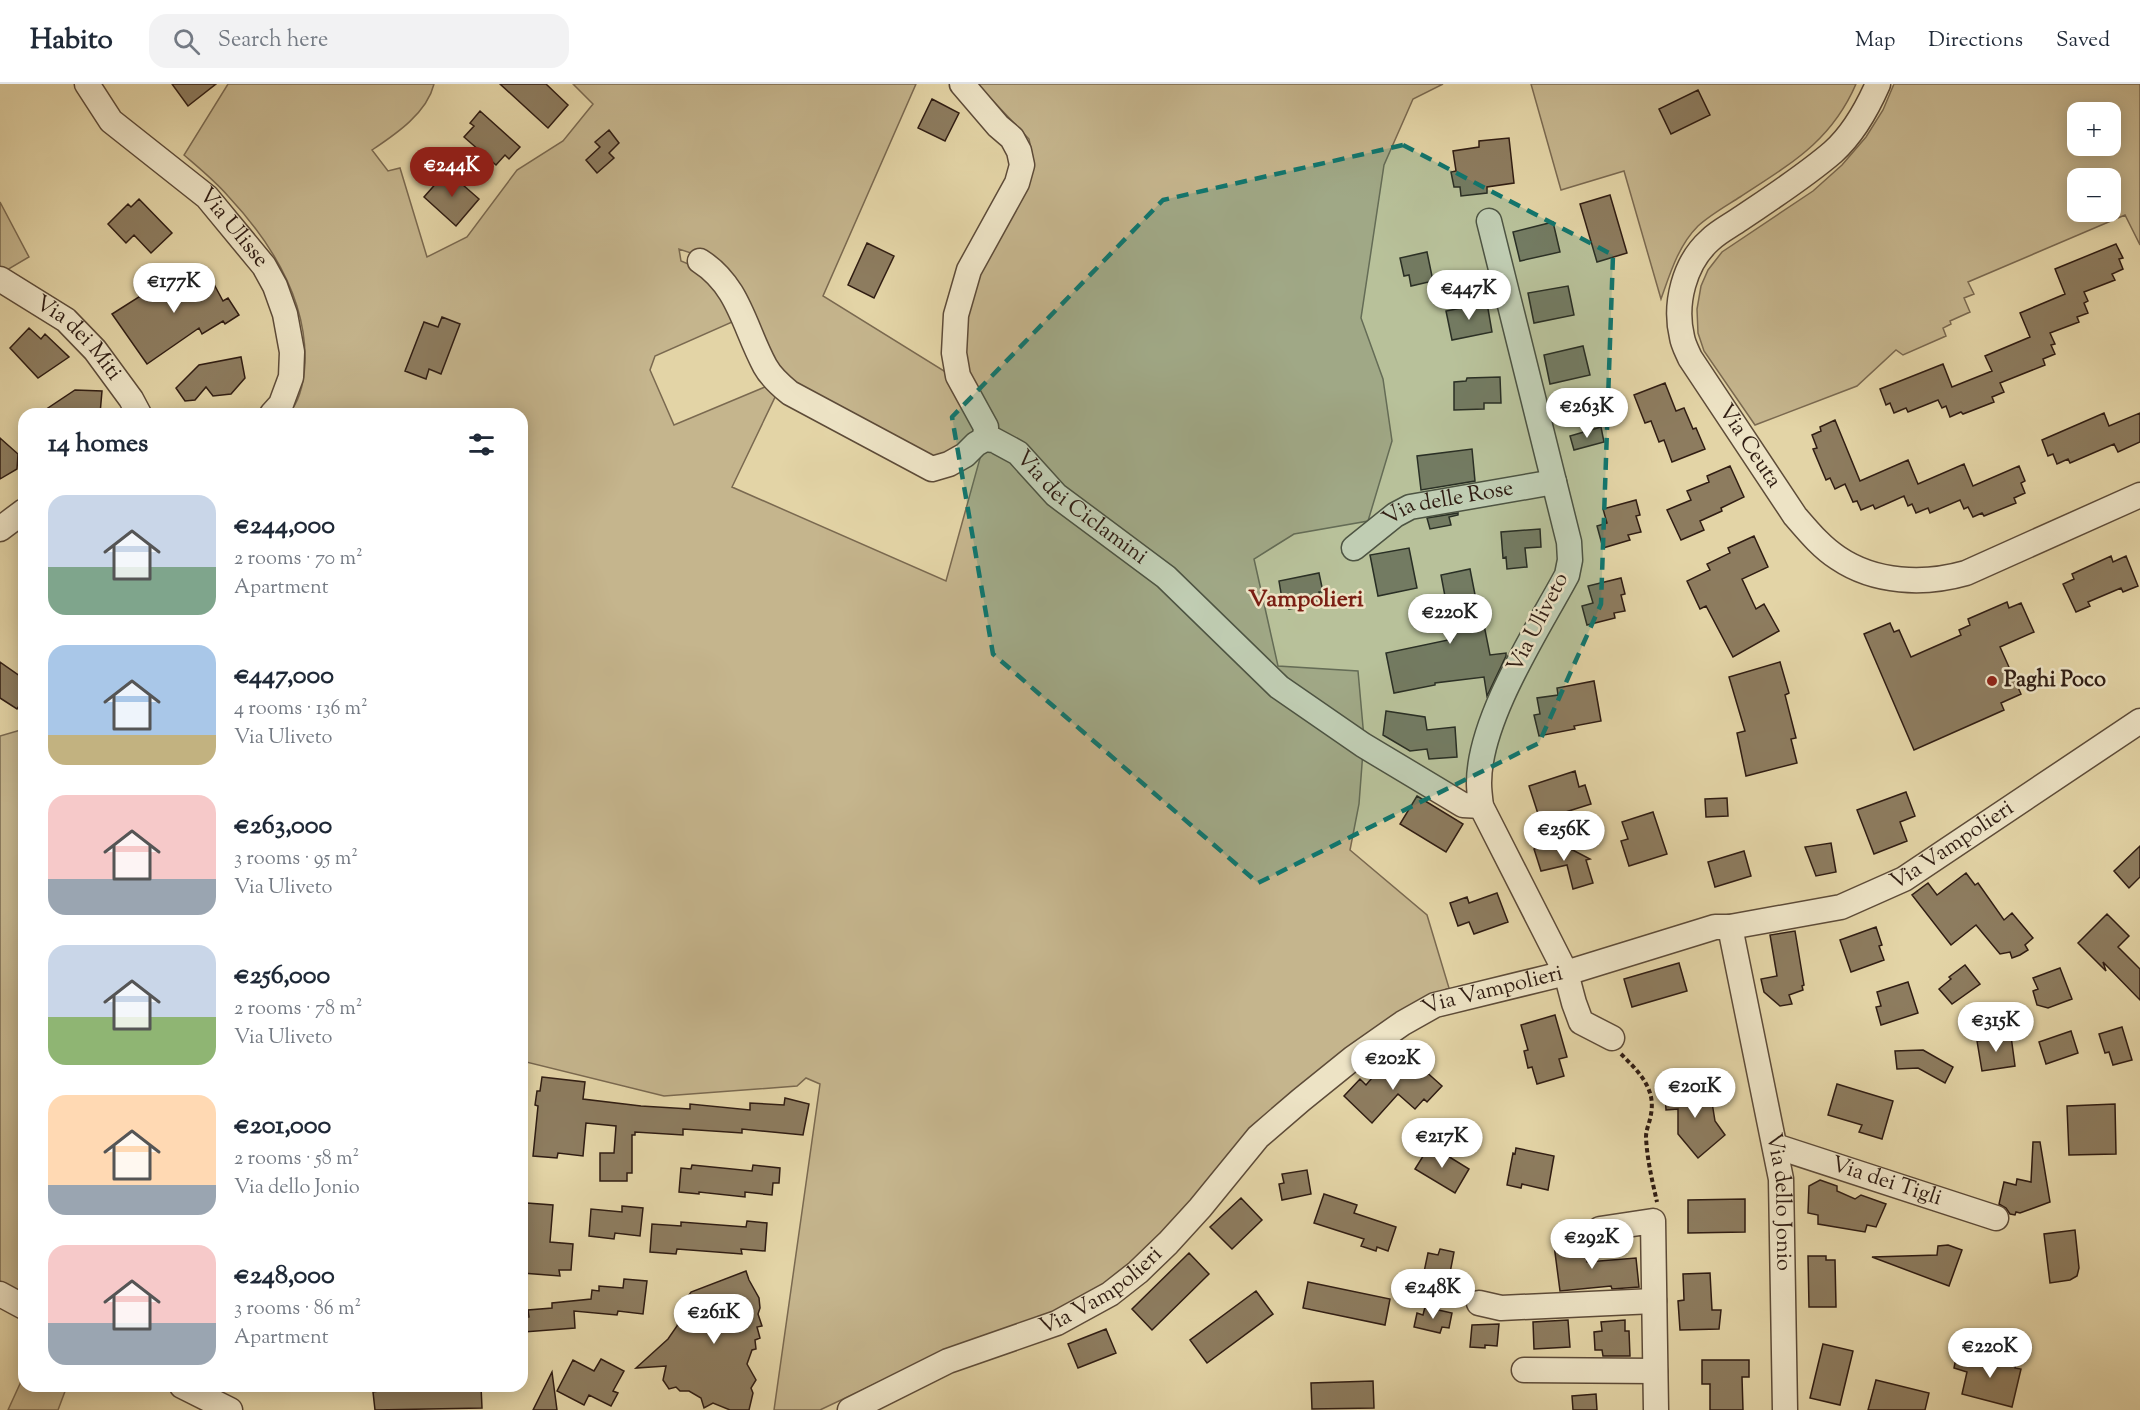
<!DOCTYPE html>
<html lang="en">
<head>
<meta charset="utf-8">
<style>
  :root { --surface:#fff; --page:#f2f2f3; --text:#1f2937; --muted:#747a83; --line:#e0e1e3; --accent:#8f2418 }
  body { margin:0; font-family:"Sorts Mill Goudy",serif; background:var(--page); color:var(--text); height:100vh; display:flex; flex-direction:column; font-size:22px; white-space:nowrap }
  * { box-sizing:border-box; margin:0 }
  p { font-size:20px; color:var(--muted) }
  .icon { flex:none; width:33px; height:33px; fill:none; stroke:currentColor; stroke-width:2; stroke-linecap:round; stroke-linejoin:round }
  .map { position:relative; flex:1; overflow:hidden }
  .panel { position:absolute; left:18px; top:324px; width:510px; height:984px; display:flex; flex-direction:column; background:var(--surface); border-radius:18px; box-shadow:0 3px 15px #0003 }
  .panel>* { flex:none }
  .tools { position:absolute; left:2067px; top:18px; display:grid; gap:12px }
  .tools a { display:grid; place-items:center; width:54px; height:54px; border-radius:12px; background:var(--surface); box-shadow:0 3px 15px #0003; font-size:30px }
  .price { position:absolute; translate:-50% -51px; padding:0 14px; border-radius:21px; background:#fff; color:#222; font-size:20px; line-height:39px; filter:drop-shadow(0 2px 3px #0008) }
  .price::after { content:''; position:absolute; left:50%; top:36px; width:18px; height:14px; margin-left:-9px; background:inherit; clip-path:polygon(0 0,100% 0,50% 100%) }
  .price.selected { background:var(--accent); color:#fff }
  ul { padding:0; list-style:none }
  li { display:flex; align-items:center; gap:18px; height:150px; padding:0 30px }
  li span { display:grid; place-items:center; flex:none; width:168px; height:120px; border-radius:18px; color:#555 }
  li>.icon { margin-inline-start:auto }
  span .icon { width:72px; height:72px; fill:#fffc; stroke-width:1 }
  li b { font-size:26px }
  h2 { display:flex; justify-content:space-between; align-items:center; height:72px; padding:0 30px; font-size:26px }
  header { display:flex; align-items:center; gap:36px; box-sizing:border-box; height:84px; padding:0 30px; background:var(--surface); border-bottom:2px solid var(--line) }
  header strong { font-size:28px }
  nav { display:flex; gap:33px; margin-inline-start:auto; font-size:21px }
  .search { width:420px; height:54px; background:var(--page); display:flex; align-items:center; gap:15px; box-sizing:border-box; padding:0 21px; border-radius:18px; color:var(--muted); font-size:22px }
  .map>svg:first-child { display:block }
</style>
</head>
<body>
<header>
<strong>Habito</strong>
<div class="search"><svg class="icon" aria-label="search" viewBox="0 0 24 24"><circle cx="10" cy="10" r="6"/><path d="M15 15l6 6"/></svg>Search here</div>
<nav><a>Map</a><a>Directions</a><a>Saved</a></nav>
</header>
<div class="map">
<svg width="2140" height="1326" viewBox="0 0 2140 1326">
  <rect width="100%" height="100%" fill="#e3d4a6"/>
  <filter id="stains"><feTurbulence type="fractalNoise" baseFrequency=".00333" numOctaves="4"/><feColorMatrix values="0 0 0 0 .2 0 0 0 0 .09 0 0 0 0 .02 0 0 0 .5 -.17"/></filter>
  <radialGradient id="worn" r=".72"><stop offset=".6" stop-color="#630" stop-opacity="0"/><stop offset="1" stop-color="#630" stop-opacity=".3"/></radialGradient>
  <path fill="#c5b58d" stroke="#7a6950" stroke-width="1.5" fill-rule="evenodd" d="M228,0H434C427,29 396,50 372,66L388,87L400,84L427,173L467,153L517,86L563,57L593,20L573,0H916L823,212L949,290L977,341L963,364L936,379L789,304L715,177L679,165L681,177L705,187L739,235L655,272L650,286L674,341L765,303L777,309L732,403L946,497L982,367L994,363L1363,667L1359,720L1350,766L1427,831L1449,904L1422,916L1115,1194L1072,1221L919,1279L820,1326H774L820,1000L806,994L797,1002L664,1012L522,977V330H288C301,317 304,297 305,279C307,215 270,157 228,112C215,97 199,84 184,71Z
    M977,0H1443L1413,15L1384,81L1361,234L1383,295L1392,357L1368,437L1294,450L1254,475L1278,582L1358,587L1364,654L1278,596L1116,449L994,343L968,285L964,270L969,226L982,183L1034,79L1029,55Z
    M1531,0H1856C1831,58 1790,80 1740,113C1726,122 1710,131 1698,142C1678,162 1670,190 1661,215L1624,87L1561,106Z
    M1894,0H2140V161L2125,131L1968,198L1974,210L1964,214L1970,228L1950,237L1951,240L1943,244L1946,252L1903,271L1896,266L1857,302L1755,341L1704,267L1698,249L1697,225L1701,202L1708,186L1722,168L1813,107L1842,81L1866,53L1883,26ZM2078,28H2110V62H2078ZM2078,94H2110V128H2078Z
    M0,118L29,173L7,186L0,183Z
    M24,645V1210L0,1197V652Z
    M24,1291V1302H67L58,1326H8Z"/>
  <path fill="#8d7c5f" stroke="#301d13" stroke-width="1.5" d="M172,0H216L188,22Z
    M500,0H546L568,21L548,44Z
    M1698,6L1710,31L1671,50L1659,25Z
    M932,15L959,29L945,57L918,44Z
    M480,27L520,63L509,75L505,71L496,81L464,53L474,42L470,39Z
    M609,46L619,59L609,69L614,74L597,89L586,76L600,63L595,58Z
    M1509,54L1514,99L1487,103V109L1461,112L1460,103H1454L1451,88L1456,87L1453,67L1479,63V57Z
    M447,87L479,115L456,142L424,113Z
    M1610,111L1627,169L1597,178L1580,120Z
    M139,115L172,149L151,169L134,151L126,159L108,140L128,120L131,123Z
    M1553,138L1560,168L1520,177L1513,148Z
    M867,159L894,172L874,214L848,201Z
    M2116,160L2123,174L2119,175L2123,185L2112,190L2115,196L2084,208L2088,217L2084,219L2088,229L2077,233L2079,238L2050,249L2055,260L2051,261L2055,270L2043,275L2045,281L2000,299L2004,308L1992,313L1994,318L1963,330L1961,328L1950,333L1946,322L1942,324L1938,316L1908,328L1906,324L1894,329L1890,319L1886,321L1880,305L1943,280L1952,303L1992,287L1985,272L2030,253L2020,229L2065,210L2055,185Z
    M1427,168L1433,197L1411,202L1409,191L1404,192L1400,174Z
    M194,185L204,192L208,189L223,217L228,214L239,231L225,240L223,237L202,250L199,244L147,280L112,230L145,209L147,213Z
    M1568,202L1574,231L1534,239L1528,209Z
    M1487,219L1492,248L1452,256L1446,227Z
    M442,233L460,240L441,290L429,285L426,295L405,287L424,238L438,243Z
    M29,244L41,255L45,250L69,273L38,294L10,264Z
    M1583,262L1590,291L1550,300L1544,271Z
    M241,273L245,294L231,310L213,312L206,303L195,316L185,317L176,304L199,281Z
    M1500,293L1501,319H1484V325L1454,326V298L1466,297L1467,294Z
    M1665,299L1676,327L1684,324L1693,345L1696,344L1705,365L1672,378L1664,356L1659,358L1651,337L1645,339L1634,311Z
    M75,306L102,307L100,330H39Z
    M2104,329L2109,342L2140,329V358L2118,368L2114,360L2070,379L2068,375L2057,380L2053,370L2048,372L2042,356Z
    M1835,336L1860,397L1908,376L1918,400L1964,380L1973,402L2019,382L2025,397L2021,399L2025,409L2014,414L2016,419L1984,432L1982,429L1973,433L1968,423L1964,425L1960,416L1930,429L1928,424L1916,429L1912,420L1908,422L1904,412L1875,425L1873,421L1861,426L1857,417L1853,418L1845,400L1835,405L1830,394L1826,396L1813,365L1817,364L1812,351L1821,347L1820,343Z
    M1601,343L1604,358L1574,366L1570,352Z
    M0,354L18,370L17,385L0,395Z
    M1472,365L1475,397L1421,406L1417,372Z
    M1730,382L1744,413L1721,424L1722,427L1700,437L1704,446L1681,456L1667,426L1691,416L1687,407L1709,398L1707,392Z
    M1636,416L1640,431L1636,432L1641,448L1628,451L1630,456L1603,464L1597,442L1607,439L1603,425Z
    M1458,429V431L1449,433L1451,441L1430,445L1427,434Z
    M1540,445L1541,463L1525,464L1527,483L1507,485L1506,473L1503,474L1501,448Z
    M1754,452L1768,483L1742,495L1756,525L1764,520L1779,547L1733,573L1706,522L1700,525L1687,497L1710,486L1707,480L1730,469L1728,464Z
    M1409,464L1417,504L1378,512L1370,471Z
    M2111,472L2113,478L2126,472L2138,502L2123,508L2121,504L2088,518L2090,522L2076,528L2063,500L2074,495L2072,490Z
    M1470,485L1477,521H1480L1490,571L1506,569V572L1487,612L1484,593L1435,599V601L1394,609L1386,569L1453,555L1441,491Z
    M1319,489L1323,508H1319L1321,519L1289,525L1288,514L1282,515L1279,497Z
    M1621,494L1625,510L1621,511L1625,527L1614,529L1615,534L1587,541L1582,522L1593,519L1588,502Z
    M2007,518L2009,524L2021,519L2034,548L2000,563L2021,610L2001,619L2004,626L1914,666L1864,550L1890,539L1894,548L1899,546L1911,573L1961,551L1959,546L1970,541L1968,535Z
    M0,578L24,595V624L19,622L17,625L0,614Z
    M1780,578L1789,609L1785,611L1796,654L1791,655L1797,679L1746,692L1737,649L1745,647L1729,593Z
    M1594,597L1601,637L1574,642L1575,645L1539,652L1534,631L1540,630L1537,614L1558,611L1557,604Z
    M1386,627L1425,633L1427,646L1455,643L1457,673L1429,675L1427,665L1410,667L1383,651Z
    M1575,687L1579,703L1585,701L1591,720L1540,736L1529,702Z
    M1906,708L1915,732L1900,738L1907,757L1874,770L1857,726Z
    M1417,712L1463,740L1446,768L1400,740Z
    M1727,714L1728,732L1706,733L1705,715Z
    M1653,728L1667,770L1629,782L1621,757L1628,755L1622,738Z
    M1544,751L1590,775L1586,776L1593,799L1573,805L1567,781L1541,787L1534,765L1547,761Z
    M1831,759L1836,788L1816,792L1805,763Z
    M2140,762V793L2129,804L2114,787Z
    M1744,767L1751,792L1715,803L1708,778Z
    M1966,789L1975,801L1978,799L2004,836L2012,829L2033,854L2025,861L2028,866L2020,871L2012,874L2010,868L2000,870L1976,841L1951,861L1912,811L1928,799L1937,811Z
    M1497,809L1508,838L1474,850L1469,838L1458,842L1450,819L1467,813L1469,819Z
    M2107,830L2129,852L2118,863L2140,885V916L2103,878L2106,887L2078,859Z
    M1876,843L1882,861L1879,862L1884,876L1851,888L1840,856Z
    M1795,847L1804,901L1802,902L1803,906L1789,911L1792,920L1780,922L1764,908L1761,895L1777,892L1770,851Z
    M1679,879L1687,907L1632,923L1624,895Z
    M1965,881L1980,900L1952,920L1939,905L1951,895L1949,893Z
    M2060,884L2072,915L2048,924L2037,921L2033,907L2038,905L2033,894Z
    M1908,898L1918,929L1881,941L1876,923L1881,922L1877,908Z
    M1555,931L1567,973L1559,975L1564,992L1537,1000L1532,983L1528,984L1524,967L1528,966L1521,941Z
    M2122,943L2132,976L2113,981L2109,968L2105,969L2099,950Z
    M2071,947L2078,969L2046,980L2039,958Z
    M2011,952L2015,982L1982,987L1977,957Z
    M1923,966L1953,983L1945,999L1918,984L1897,985L1895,967Z
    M1413,976L1442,1002L1427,1018L1424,1015L1415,1025L1398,1010L1372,1039L1344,1012L1360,995L1366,1001L1378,987L1392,999Z
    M542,993L585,998L583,1015L641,1022L690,1025V1020L750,1026V1019L784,1021L785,1014L809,1020L803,1051L742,1045V1049L683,1045V1051L635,1048V1051H632V1089H627V1097H600V1069H614L616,1042L586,1039L583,1072L558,1069L557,1074L533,1072L538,1022L535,1021L537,1007H540Z
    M1837,1000L1893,1017L1882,1055L1859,1048L1862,1041L1828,1031Z
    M1710,1006L1715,1037L1725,1051L1698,1074L1678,1050V1025L1666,1026L1665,1009Z
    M2115,1020L2116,1070L2069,1071L2067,1022Z
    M2033,1058H2040L2050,1118L2020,1129L2016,1128L2015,1131L2010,1130L2006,1124L1999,1120L2004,1098L2016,1101L2017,1095L2031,1098Z
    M1430,1061L1469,1085L1455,1109L1415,1085Z
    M1516,1064L1554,1072L1548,1106L1522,1100L1521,1104L1507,1101L1513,1069L1515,1070Z
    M692,1081L752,1087L753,1081L780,1084L779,1099H773L772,1111L745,1108V1113L699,1108V1110L679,1108L681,1084L691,1085Z
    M1307,1086L1311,1110L1282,1116L1279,1100L1284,1099L1282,1090Z
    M1820,1096L1837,1102V1107L1855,1115L1861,1111L1886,1120L1876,1143L1867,1141L1865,1148L1818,1140V1131L1808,1129L1809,1102Z
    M1324,1110L1357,1121L1354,1129L1396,1143L1388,1167L1377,1163L1376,1167L1361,1162L1364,1155L1314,1139Z
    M1241,1114L1262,1136L1232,1165L1210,1143Z
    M1745,1115V1148L1688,1149V1116Z
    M527,1119L553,1121L550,1158L573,1160L571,1186H559L560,1192L522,1189V1155H526Z
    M622,1122L643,1124L640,1152L615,1149L614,1155L589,1152L591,1125L622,1128Z
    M747,1137L767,1139L765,1167L741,1165L742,1170L677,1165L676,1170L650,1168L652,1140L681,1142V1138L746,1143Z
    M2075,1146L2079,1184L2077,1192L2070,1196L2050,1199L2044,1150Z
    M1584,1157L1587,1178L1636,1174L1639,1203L1612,1205L1611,1202L1560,1207L1554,1161Z
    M1948,1161L1962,1166L1949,1202L1872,1173L1937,1171L1938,1162Z
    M1440,1165L1454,1168L1450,1189L1441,1187L1440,1191L1424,1188L1428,1169L1438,1171Z
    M1189,1169L1209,1190L1152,1246L1132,1225Z
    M1808,1172H1826V1176H1835L1836,1223H1809Z
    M746,1187L749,1196L759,1214L760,1224L758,1230L762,1242L757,1243L760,1254L755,1256L756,1265L752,1266L747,1280L756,1296L751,1304L753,1309L749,1326H730L713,1319L704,1324L701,1314L689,1307H680L676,1303L669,1305L663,1296L666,1282L636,1284L668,1255L677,1242L680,1232L686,1229L684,1218L691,1208Z
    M1710,1189L1712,1226H1721L1719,1245L1680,1246L1678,1217L1684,1216L1683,1190Z
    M624,1195L647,1197L643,1230L618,1227L617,1231L574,1227L575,1244L524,1248L523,1234L529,1233L528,1226L552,1224V1219L591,1215L592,1206L599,1207V1202L623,1204Z
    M1308,1198L1390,1215L1385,1241L1303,1224Z
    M1256,1207L1273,1230L1207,1279L1190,1256Z
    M1425,1223L1452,1229L1449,1244L1442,1243L1440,1249L1414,1243L1417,1229L1423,1231Z
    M1568,1236L1570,1263L1534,1265L1533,1238Z
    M1625,1236V1247H1629L1630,1272H1603L1602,1266H1595L1594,1248L1602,1247L1601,1238Z
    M1499,1240L1497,1262L1485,1261V1264L1470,1263L1472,1241Z
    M1106,1245L1116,1269L1078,1284L1068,1260Z
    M1823,1260L1853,1267L1840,1321L1810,1314Z
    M1957,1269L1997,1279L1999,1271L2017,1276L2015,1284L2021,1285L2012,1323L1962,1310L1967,1288L1954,1284Z
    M601,1275L624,1287L613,1307L618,1309L611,1322L589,1311L584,1321L557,1307L573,1276L594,1287Z
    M1702,1276H1749V1293H1742L1743,1326H1710V1300H1702Z
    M552,1288L557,1326H533Z
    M1876,1296L1929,1309L1925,1326H1868Z
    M1373,1297L1374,1324L1312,1325L1311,1299Z
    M378,1302H398V1304L416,1302H424V1304L481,1302L482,1324L375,1326L373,1308L379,1307Z
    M1596,1310L1597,1326H1573L1572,1312Z"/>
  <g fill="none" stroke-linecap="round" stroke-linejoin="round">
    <g stroke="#5d4b38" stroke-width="27">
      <g id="minor">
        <path id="s1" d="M87,0L111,37L207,113L264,182L275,202L285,230L292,268L291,293L281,320L272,330"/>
        <path d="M962,0L998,42L1012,54L1019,67L1022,81L1017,99L969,186L956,231L954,269L958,292L986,343L985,355"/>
        <path id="s2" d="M1878,0C1867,25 1853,50 1833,68C1804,93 1771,114 1740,135C1730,142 1718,148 1710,156C1684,179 1674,220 1682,253C1683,260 1687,267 1690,274L1795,432C1808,447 1821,463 1838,474C1875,499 1924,501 1966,489L2140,411"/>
        <path d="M1489,137L1569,458L1570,476L1567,491C1537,547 1479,635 1479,699C1479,706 1480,714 1481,722L1566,889L1574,919L1581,938L1612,954"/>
        <path id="s3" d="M700,177C739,202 744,243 765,282C771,293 780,301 790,309L932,385L949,380L965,371L976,360L985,355L994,356L1018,369L1056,411L1166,493L1279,603L1363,661L1463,721L1481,722"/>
        <path id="s4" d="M0,195L66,236L95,266L131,315L139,330"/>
        <path d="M0,445L24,427"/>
        <path id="s5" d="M1354,464L1395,431L1410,423L1554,398"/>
        <path id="s6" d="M1730,843L1781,1095L1785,1326"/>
        <path id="s7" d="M1775,1062L1996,1134"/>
        <path d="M1600,1145L1653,1137L1656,1326"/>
        <path d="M0,1210L24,1223"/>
        <path d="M1479,1219L1501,1224L1654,1217"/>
        <path d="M1524,1286L1655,1287"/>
        <path d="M182,1302L230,1326"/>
        <path id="s8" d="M850,1326L948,1277L1057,1239L1110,1210L1138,1188L1168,1159L1200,1124L1258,1053L1301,1016L1353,974L1403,939L1435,921L1566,889L1715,843H1730L1841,823L1904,795L2140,637"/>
      </g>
    </g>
    <path stroke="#301d13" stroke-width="4" stroke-dasharray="4.5 3" stroke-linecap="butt" d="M1621,970C1638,987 1656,1004 1651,1030C1650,1038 1646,1045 1646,1053C1647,1075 1652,1096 1657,1118"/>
    <use href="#minor" stroke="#ede3c5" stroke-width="24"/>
  </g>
  <path fill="#0f766e" fill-opacity="0.2" stroke="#0f766e" stroke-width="4.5" stroke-dasharray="12 8" stroke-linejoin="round" d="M1403,61L1613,171L1601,520L1539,659L1258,799L993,570L952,333L1163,116Z"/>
  <circle fill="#8f2418" stroke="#ede3c5" stroke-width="2" cx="1992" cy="597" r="6"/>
  <g text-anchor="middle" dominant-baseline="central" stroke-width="5" stroke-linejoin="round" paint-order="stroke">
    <g font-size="22" fill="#301d13" stroke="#ede3c5">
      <text stroke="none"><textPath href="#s1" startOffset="207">Via Ulisse</textPath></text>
      <text stroke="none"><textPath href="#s4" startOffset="99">Via dei Miti</textPath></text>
      <text stroke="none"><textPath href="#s2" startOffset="468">Via Ceuta</textPath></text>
      <text stroke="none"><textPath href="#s3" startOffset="506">Via dei Ciclamini</textPath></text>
      <text stroke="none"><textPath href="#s5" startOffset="108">Via delle Rose</textPath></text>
      <text transform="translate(1539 539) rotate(-63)">Via Uliveto</text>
      <text stroke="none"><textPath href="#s8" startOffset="1269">Via Vampolieri</textPath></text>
      <text stroke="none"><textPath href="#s8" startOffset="783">Via Vampolieri</textPath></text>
      <text stroke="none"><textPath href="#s7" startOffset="117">Via dei Tigli</textPath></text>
      <text stroke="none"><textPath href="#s6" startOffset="280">Via dello Jonio</textPath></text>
      <text stroke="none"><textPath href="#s8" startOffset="279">Via Vampolieri</textPath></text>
    </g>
    <g font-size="22" font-weight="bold" fill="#301d13" stroke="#ede3c5" text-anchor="start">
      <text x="2004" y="597">Paghi Poco</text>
    </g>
    <g font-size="24" font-weight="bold" fill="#7a1f14" stroke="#ede3c5">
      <text x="1306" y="516">Vampolieri</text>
    </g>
  </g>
  <rect width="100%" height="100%" filter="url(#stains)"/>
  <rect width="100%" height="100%" fill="url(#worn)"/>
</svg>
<div class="tools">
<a>+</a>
<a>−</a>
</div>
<b class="price selected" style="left:452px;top:114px">€244K</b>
<b class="price" style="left:174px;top:230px">€177K</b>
<b class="price" style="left:1469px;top:237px">€447K</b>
<b class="price" style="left:1587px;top:355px">€263K</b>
<b class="price" style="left:1450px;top:561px">€220K</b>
<b class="price" style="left:1564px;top:778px">€256K</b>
<b class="price" style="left:1996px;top:969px">€315K</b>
<b class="price" style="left:1393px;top:1007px">€202K</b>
<b class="price" style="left:1695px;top:1035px">€201K</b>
<b class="price" style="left:1442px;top:1085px">€217K</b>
<b class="price" style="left:1592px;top:1186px">€292K</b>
<b class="price" style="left:1433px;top:1236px">€248K</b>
<b class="price" style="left:714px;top:1261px">€261K</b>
<b class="price" style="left:1990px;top:1295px">€220K</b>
<section class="panel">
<h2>14 homes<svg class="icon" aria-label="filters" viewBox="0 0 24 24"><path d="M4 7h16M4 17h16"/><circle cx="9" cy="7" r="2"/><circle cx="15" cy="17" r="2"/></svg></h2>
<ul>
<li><span style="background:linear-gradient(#c9d6e8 60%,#7fa58c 0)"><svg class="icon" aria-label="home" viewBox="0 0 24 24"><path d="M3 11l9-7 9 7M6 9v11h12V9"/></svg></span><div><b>€244,000</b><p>2 rooms · 70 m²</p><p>Apartment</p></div></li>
<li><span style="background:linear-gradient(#a9c7e8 75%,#c2b280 0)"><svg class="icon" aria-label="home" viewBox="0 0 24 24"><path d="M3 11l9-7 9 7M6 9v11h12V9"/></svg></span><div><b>€447,000</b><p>4 rooms · 136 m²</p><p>Via Uliveto</p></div></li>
<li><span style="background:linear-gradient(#f6c9c9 70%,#9aa5b1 0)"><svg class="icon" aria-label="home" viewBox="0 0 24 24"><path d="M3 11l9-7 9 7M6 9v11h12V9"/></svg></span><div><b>€263,000</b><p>3 rooms · 95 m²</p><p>Via Uliveto</p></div></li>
<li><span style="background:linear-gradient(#c9d6e8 60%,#8fb573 0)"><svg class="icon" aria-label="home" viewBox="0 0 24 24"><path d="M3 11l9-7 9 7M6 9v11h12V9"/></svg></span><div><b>€256,000</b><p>2 rooms · 78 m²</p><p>Via Uliveto</p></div></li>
<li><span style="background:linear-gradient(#ffd9b3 75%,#9aa5b1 0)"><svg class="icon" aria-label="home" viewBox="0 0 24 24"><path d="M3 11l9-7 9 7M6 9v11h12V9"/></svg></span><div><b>€201,000</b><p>2 rooms · 58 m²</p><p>Via dello Jonio</p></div></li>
<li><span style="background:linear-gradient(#f6c9c9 65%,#9aa5b1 0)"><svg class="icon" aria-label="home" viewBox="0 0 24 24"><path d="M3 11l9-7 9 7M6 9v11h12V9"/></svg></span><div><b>€248,000</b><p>3 rooms · 86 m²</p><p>Apartment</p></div></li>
</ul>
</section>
</div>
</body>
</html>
